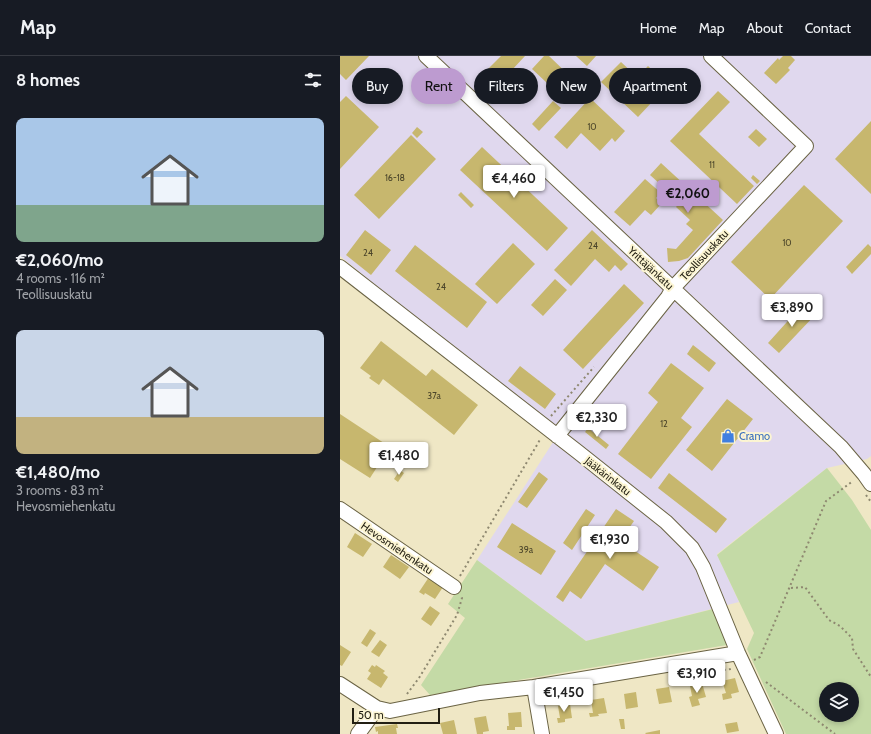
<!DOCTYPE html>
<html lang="en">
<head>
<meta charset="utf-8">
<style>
  :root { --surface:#171b24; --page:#20242c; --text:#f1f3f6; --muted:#9ea1a6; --line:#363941; --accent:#bd9bd0 }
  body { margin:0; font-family:Cabin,sans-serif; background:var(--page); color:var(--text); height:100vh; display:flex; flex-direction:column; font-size:15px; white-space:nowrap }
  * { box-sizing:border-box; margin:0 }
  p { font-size:13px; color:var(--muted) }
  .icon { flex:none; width:22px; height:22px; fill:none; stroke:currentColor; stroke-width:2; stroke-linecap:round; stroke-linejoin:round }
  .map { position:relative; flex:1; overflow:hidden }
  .drawer { display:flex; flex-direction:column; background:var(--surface); width:340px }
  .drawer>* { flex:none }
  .top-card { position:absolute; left:12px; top:12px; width:380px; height:36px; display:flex; gap:8px }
  .buttons { position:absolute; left:479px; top:626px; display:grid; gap:8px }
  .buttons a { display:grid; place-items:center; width:40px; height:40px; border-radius:50%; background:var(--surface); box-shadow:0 2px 6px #0003; font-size:20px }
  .scale { position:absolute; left:12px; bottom:10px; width:88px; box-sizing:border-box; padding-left:4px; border:2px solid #221f13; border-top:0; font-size:11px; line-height:14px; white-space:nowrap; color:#221f13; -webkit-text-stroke:3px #fcf5d2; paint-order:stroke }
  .price { position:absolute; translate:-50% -34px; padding:0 9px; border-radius:4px; background:#fff; color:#222; font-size:13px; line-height:26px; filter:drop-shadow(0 1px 2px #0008) }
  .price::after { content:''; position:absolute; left:50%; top:24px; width:12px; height:9px; margin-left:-6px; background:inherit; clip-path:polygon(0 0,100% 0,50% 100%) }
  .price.selected { background:var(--accent); color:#111 }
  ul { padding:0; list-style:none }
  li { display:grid; align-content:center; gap:8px; height:212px; padding:0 16px }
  li span { display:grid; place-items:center; height:124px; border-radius:8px; color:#555 }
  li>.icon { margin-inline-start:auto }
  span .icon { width:72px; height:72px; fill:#fffc; stroke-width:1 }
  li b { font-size:17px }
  h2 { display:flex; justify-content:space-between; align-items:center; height:48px; padding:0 16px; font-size:17px }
  .chip { padding:0 14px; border-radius:18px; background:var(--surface); box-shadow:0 2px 6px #0003; font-size:14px; line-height:36px }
  .chip.selected { background:var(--accent); color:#111 }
  header { display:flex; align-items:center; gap:24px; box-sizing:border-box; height:56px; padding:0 20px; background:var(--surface); border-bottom:1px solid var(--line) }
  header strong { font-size:19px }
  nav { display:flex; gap:22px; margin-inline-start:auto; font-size:14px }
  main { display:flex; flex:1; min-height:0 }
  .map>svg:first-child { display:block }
</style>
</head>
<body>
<header>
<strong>Map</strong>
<nav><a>Home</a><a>Map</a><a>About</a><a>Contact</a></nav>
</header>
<main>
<section class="drawer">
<h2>8 homes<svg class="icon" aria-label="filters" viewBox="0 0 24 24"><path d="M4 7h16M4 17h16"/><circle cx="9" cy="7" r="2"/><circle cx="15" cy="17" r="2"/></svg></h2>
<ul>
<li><span style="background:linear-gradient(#a9c7e8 70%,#7fa58c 0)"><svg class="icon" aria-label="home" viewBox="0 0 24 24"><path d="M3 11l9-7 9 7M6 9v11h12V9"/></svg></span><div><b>€2,060/mo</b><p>4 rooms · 116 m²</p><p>Teollisuuskatu</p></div></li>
<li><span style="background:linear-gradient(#c9d6e8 70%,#c2b280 0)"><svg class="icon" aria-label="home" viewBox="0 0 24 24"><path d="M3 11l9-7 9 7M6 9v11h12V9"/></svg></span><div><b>€1,480/mo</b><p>3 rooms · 83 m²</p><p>Hevosmiehenkatu</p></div></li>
</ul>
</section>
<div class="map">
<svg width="531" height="678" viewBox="0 0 531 678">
  <rect width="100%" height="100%" fill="#efe7c5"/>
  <path fill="#e0d8ee" d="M0,0H531V400L527,403L487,412L377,498L399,546L246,585L137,504L217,380L0,200Z"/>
  <path fill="#c4daa6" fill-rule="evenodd" d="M487,412L512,444L531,474V678H446L407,593L414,577L377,499ZM486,633H512V659H486Z
    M137,504L246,585L373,553L387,589L90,639L81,629L125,562L108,548Z"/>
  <path fill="#c7b76e" d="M0,0H29L6,24L0,18Z
    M161,0H185L158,29L145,16Z
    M204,0H209L236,26L222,41L192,13Z
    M236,0H256L247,10Z
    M443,0H451L455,4L448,12L450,14L436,28L424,17L438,2L439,4Z
    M281,6L297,21L308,10L328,29L298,61L261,26Z
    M378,35L390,46L359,78L414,130L397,148L330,85Z
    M6,40L39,71L0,113V46Z
    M250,42L285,75L275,86L272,82L260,95L241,77L227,93L214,81Z
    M213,45L221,52L199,75L192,68Z
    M531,65V138L495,103Z
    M77,71L83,76L77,82L72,77Z
    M416,73L427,83L419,91L408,81Z
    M71,79L96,103L39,163L14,139Z
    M142,91L228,172L207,195L120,114Z
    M321,107L383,164L348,202L339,205L328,206L327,192L336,193L353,174L346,168L350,164L336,151L340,146L310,119Z
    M413,119L420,125L417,128L411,122Z
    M305,123L321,137L316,142L322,147L311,159L305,154L290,170L274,156Z
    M464,129L503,165L430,243L391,206Z
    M121,136L134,149L131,152L118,139Z
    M25,174L51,194L31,219L6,199Z
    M252,174L288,208L281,215L275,209L269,216L255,203L231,230L214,214Z
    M173,187L195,208L157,248L135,228Z
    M528,188L531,191V198L512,218L506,211Z
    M75,189L147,246L127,272L55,215Z
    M215,223L227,234L203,260L191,249Z
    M284,228L304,247L243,313L223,294Z
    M464,247L476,258L439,297L428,287Z
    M41,285L86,320L92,313L138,349L114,379L43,323L39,329L29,322L31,320L20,312Z
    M353,289L376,307L369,316L347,298Z
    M331,307L364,332L341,362L352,371L311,423L278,398L318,346L308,337Z
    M180,310L216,338L205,353L168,325Z
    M387,343L413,363L372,415L346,394Z
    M0,358L50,391L30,422L0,403Z
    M248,372L269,389L266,393L245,376Z
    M60,414L64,417L58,426L54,423Z
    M199,416L208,423L187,452L178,446Z
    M329,417L387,463L376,477L318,432Z
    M246,453L255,459L232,494L223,487Z
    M276,453L294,465L280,485L319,511L303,535L265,508L241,543L230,535L223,546L216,541Z
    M172,467L216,495L201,519L157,491Z
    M15,477L32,488L23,501L7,491Z
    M51,499L69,511L60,523L43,511Z
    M89,521L103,531L95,543L85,537L84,539L79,536Z
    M90,550L100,557L91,570L81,563Z
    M30,573L36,577L27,591L21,587Z
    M40,584L47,589L39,601L31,596Z
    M0,589L11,596L2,610L0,609Z
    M32,609L35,611L36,609L45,615L43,617L48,621L41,632L27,623L31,617L28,615Z
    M395,622L399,636L391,638L392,642L383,644L382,638L386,637L382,625Z
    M362,627L366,641L358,643L360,649L352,651L349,641L352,640L350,630Z
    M329,631L332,646L319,648L316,633Z
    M296,636L298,651L286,653L284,638Z
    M264,642L267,657L258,658L259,660L250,661L249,657H253L251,644Z
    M230,648L232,662L225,663V666L218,667L217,662H220L218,650Z
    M181,656L182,671H175V674H167V670H169L168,657Z
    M146,660L149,675L143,676V678H137L134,662Z
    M279,663H284L285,673H281Z
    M114,664L117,678H103L100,667Z
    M397,666L399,675L387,677L385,668Z
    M57,668L58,672H56L57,678H38V675L36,676L35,671Z
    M320,674V678H306L305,677Z"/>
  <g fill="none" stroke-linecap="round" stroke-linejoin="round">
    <g stroke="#6a6344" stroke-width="16">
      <path id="minor" d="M86,0L501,391L524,418L531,428
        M0,211L238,396L326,466L352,492L363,511L398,597L436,678
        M217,380L328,241L333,232L466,90L371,0
        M0,453L114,531
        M0,628L37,652L50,655L140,637L194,631L398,597
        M194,631L202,678
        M18,678L37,652"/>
    </g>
    <path stroke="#8e8870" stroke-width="2" stroke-dasharray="2 3" stroke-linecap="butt" d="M211,360L254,311
      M526,439L531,446
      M120,520L201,382
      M451,532L465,531L489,564L500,570L512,582L513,593L531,621
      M414,604L420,601L486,445L513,425
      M374,615L392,613
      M426,626L495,678
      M67,638L79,622L117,559L122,542L121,540"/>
    <use href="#minor" stroke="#fff" stroke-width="14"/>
  </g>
  <defs>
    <g id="shop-bare" transform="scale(1.08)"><path d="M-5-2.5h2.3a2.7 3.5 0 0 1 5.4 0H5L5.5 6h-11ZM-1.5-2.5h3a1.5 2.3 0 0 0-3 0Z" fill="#3f7fe0" stroke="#fcf5d2" stroke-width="2.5" paint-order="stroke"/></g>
  </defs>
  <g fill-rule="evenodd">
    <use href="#shop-bare" x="388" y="380"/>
  </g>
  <g text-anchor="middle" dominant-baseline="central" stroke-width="4" stroke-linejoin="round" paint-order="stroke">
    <g font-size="9" fill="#4b452a">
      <text x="252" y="70">10</text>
      <text x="372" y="108">11</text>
      <text x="55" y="121">16-18</text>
      <text x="447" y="186">10</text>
      <text x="253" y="189">24</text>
      <text x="28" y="196">24</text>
      <text x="101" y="230">24</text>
      <text x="94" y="339">37a</text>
      <text x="324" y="367">12</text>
      <text x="186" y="493">39a</text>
    </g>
    <g font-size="11" fill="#221f13" stroke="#fcf5d2">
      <text transform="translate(364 199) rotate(-47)">Teollisuuskatu</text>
      <text transform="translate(311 212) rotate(43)">Yrittäjänkatu</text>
      <text transform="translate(268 420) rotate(38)">Jääkärinkatu</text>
      <text transform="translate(57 492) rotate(34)">Hevosmiehenkatu</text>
    </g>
    <g font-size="11" fill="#366cbe" stroke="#fcf5d2" text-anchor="start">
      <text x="399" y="380">Cramo</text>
    </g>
  </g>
</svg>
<div class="buttons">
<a><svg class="icon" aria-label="layers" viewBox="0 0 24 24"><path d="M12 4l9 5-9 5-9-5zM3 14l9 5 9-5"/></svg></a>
</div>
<div class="scale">50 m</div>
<b class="price" style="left:174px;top:143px">€4,460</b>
<b class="price selected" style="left:348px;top:158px">€2,060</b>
<b class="price" style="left:452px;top:272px">€3,890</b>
<b class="price" style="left:257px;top:382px">€2,330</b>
<b class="price" style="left:59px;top:420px">€1,480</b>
<b class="price" style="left:270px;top:504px">€1,930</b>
<b class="price" style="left:357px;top:638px">€3,910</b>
<b class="price" style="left:224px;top:657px">€1,450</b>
<div class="top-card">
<a class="chip">Buy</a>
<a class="chip selected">Rent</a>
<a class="chip">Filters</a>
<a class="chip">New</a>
<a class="chip">Apartment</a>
</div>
</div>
</main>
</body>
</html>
